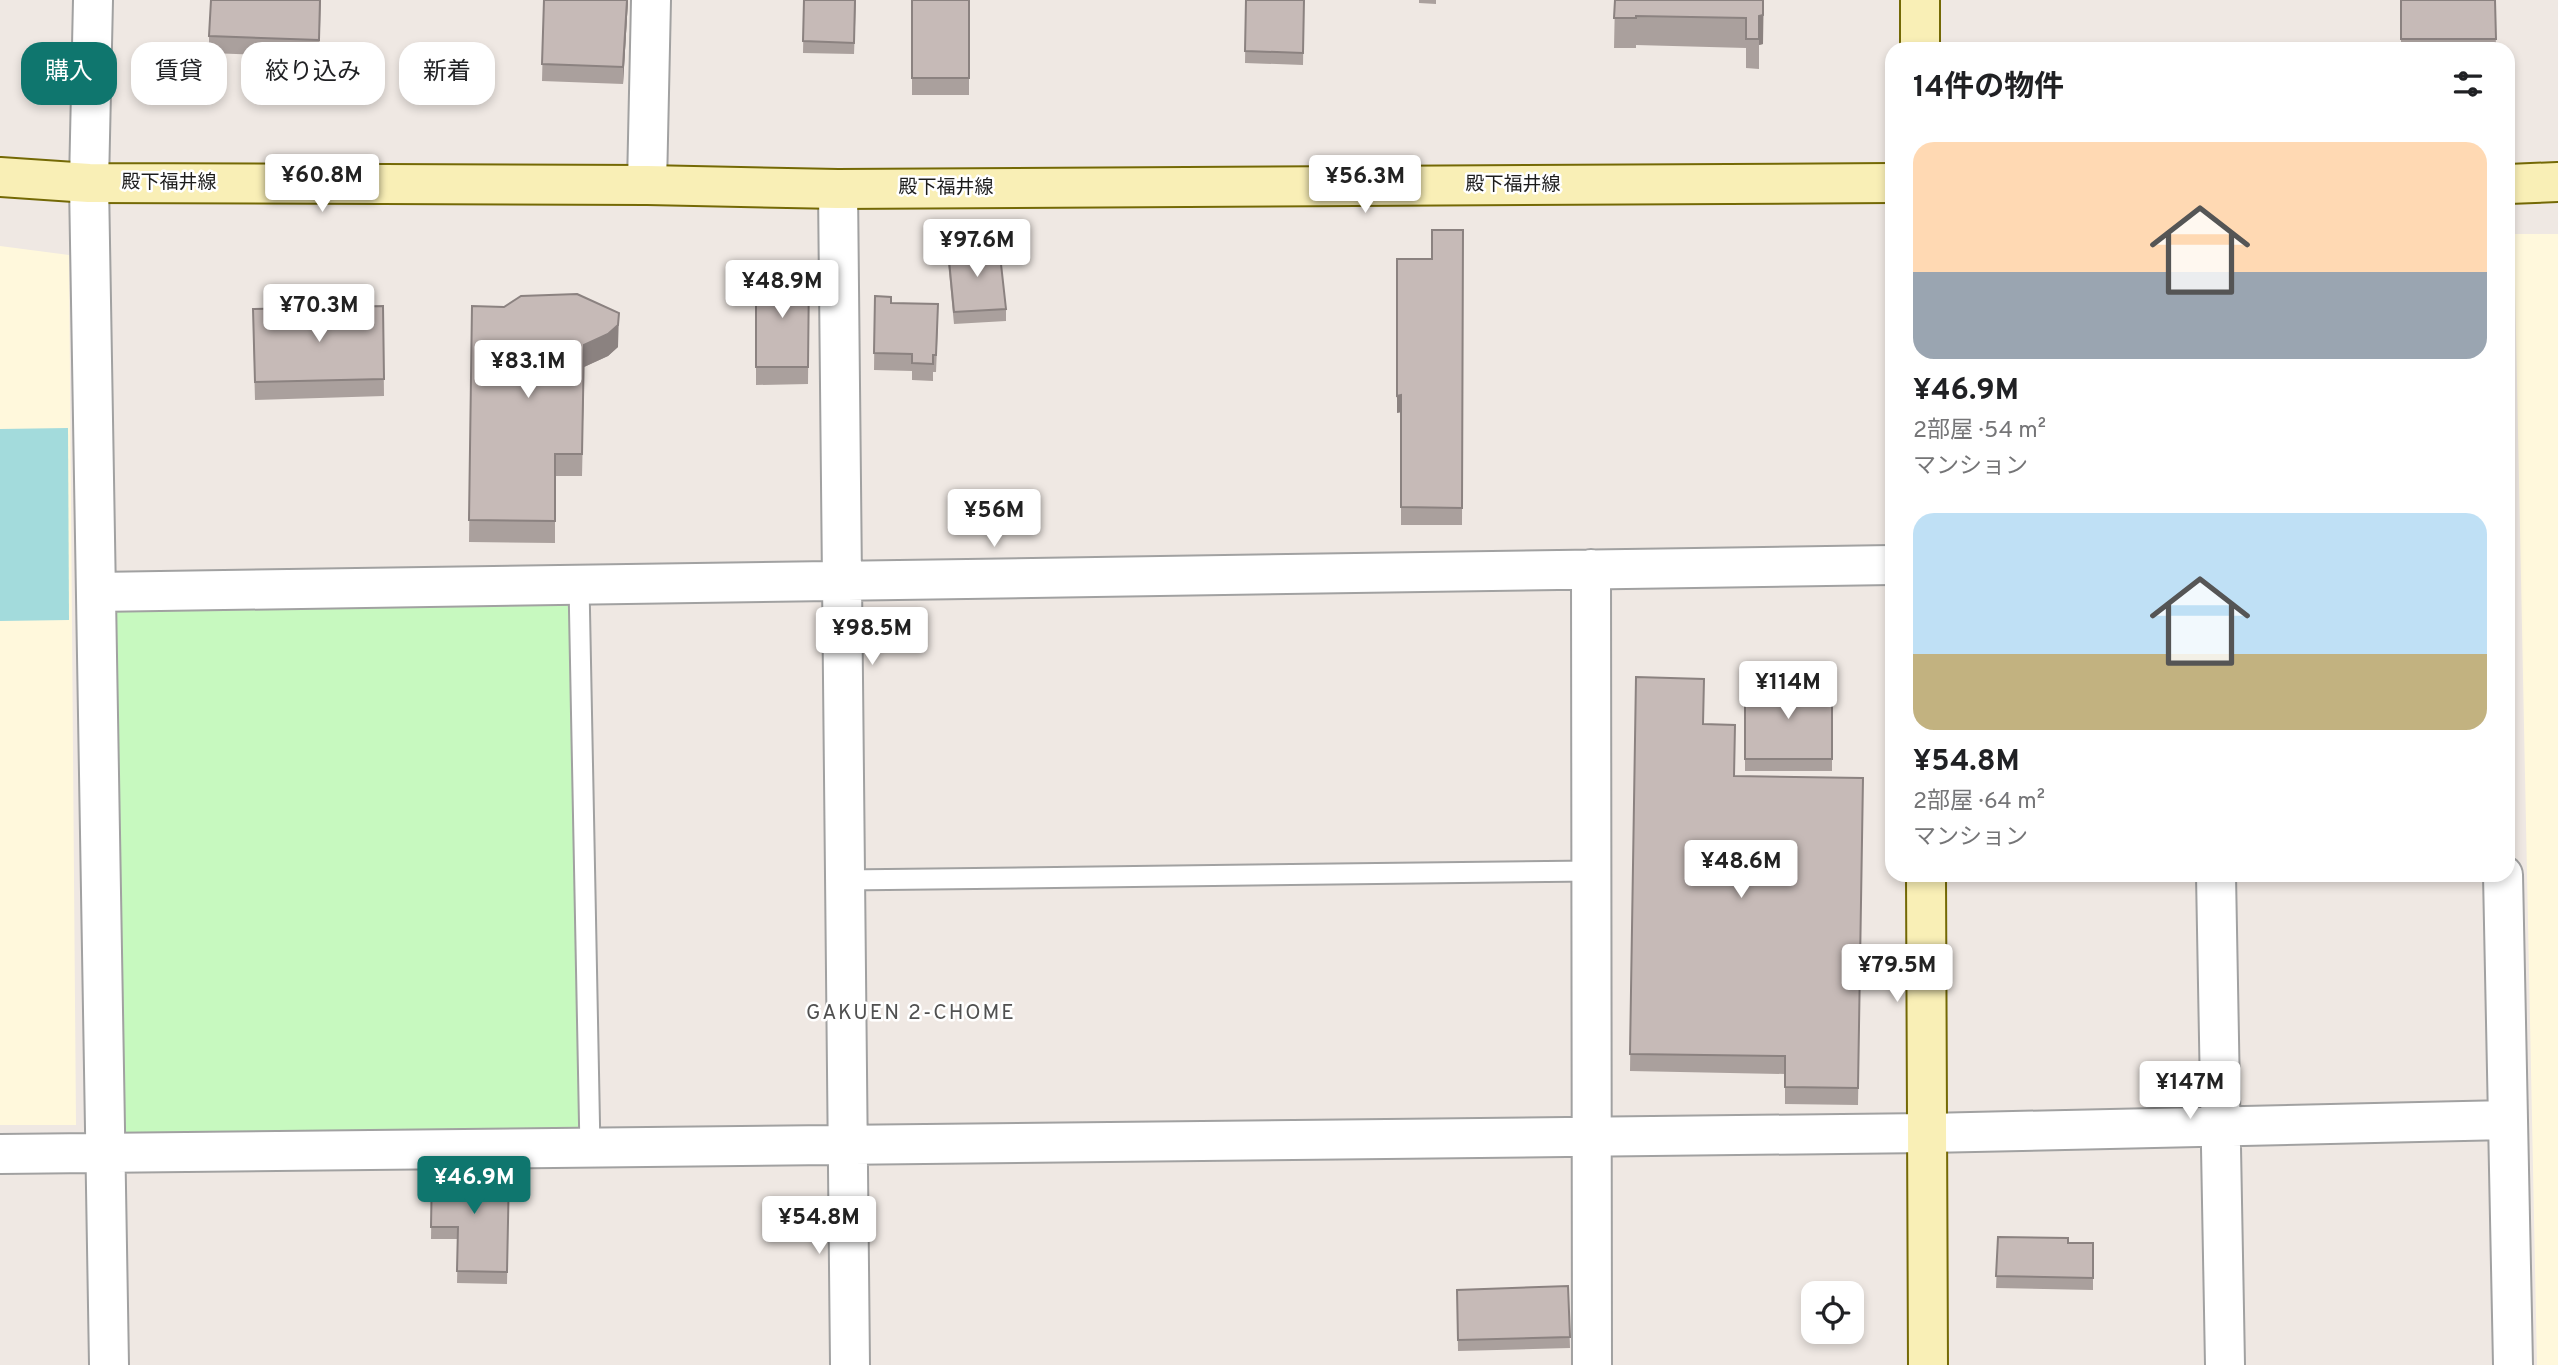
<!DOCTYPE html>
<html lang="ja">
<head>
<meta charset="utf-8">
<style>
  :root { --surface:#fff; --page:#f2f2f2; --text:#202124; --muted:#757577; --accent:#0f766e }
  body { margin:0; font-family:Overpass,"Noto Sans JP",sans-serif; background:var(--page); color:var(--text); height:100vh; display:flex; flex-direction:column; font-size:26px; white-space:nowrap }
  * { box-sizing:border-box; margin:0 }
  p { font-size:23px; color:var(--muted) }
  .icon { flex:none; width:38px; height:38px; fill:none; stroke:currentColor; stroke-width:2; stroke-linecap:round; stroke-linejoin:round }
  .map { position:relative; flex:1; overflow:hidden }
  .panel { position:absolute; left:1885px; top:42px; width:630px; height:840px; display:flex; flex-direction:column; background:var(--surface); border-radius:21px; box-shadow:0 4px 10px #0003 }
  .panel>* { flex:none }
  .guide { position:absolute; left:21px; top:42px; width:665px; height:63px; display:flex; gap:14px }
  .tools { position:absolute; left:1801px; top:1281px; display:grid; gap:14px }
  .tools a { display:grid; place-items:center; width:63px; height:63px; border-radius:14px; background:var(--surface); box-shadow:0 4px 10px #0003; font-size:35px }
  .price { position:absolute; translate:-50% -60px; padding:0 16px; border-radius:7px; background:#fff; color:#222; font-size:23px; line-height:46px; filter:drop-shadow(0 2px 4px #0008) }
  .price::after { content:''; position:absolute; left:50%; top:42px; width:21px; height:16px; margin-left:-10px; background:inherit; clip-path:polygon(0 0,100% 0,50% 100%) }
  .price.current { background:var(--accent); color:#fff }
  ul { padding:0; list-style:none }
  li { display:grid; align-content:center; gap:14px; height:371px; padding:0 28px }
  li span { display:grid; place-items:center; height:217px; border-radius:21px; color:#555 }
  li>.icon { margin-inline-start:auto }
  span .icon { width:126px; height:126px; fill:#fffc; stroke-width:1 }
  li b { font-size:30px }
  h2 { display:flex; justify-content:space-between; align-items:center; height:84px; padding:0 28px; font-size:30px }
  .chip { padding:0 24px; border-radius:21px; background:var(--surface); box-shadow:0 4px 10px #0003; font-size:24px; line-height:63px }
  .chip.current { background:var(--accent); color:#fff }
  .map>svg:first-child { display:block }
</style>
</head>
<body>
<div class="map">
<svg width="2558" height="1365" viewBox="0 0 2558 1365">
  <rect width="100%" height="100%" fill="#efe8e3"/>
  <path fill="#fff8dc" d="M2514,234H2558V1365H2537Z
    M0,246L69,255L76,1125H0Z"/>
  <path fill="#c7f9bf" d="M579,585L590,1149L106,1154L96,592Z"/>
  <path fill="#a3dbdc" d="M68,428L69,620L0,621V429Z"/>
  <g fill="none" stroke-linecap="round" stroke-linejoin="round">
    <g stroke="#a1a1a1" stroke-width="23">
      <path id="lane" d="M579,585L590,1149
        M844,880L1591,871"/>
    </g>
    <g stroke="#a1a1a1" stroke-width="42">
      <path id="street" d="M93,0L89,183L109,1365
        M647,185L651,0
        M838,189L850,1365
        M1591,569L1592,1365
        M96,592L1892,565
        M2216,875L2225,1365
        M2503,875L2513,1365
        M0,1154L1928,1133L2508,1120"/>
    </g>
    <g stroke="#746905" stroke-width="42">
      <path id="secondary" d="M1920,0V49
        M0,177L89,183L647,185L838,189L1892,183
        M2508,184L2558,182
        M1926,875L1928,1365"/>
    </g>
    <use href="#lane" stroke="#fff" stroke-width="19"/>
    <use href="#street" stroke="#fff" stroke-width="38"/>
    <use href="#secondary" stroke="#f9efb6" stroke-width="38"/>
  </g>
  <path fill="#aaa09d" d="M321,0L319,57L209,53V36Z
    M544,0H628L623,84L542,81Z
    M804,0H856L854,54L803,53Z
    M912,0H969V95H912Z
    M1246,0H1304L1303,65L1245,63Z
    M1419,0H1436V4L1419,3Z
    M1615,0H1764L1763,44L1759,45V69L1746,68V48L1636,45V48H1614Z
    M2401,0H2495L2496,49H2401Z
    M1463,230L1462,525H1401V412L1397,413Z
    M948,250L1006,309V321L954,324L948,262Z
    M756,273H809L808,384L756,385Z
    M875,296L938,322L936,372H933V381L912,380V371L874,370Z
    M383,306L384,396L255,400L253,326Z
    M472,306L504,307L618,347L608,356L584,367L582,476H555V543L469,542Z
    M1636,677L1703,724L1734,776L1863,778L1858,1105L1785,1104V1074L1630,1071Z
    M1745,683L1832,684V771H1745Z
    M432,1169L509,1171L507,1284L457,1283L458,1239H431Z
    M1998,1237L2068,1243H2093V1290L1996,1288Z
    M1568,1286L1570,1348L1458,1351L1457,1290Z"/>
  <path fill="#8b8280" d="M627,0H628L623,84V67Z
    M1763,0V44L1759,45V69V16Z
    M619,313L618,347L608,356L584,367L582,476L584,345Z
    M1401,395V412L1397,413V396Z"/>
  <path fill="#c6bab7" stroke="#8b8280" stroke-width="2" d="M211,0H320L319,40L209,36Z
    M544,0H627L623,67L542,64Z
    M804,0H855L854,43L803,41Z
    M912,0H969V78H912Z
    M1246,0H1304L1303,53L1245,51Z
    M1615,0H1763V15L1759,16V39H1746V18L1636,16V18H1614Z
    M2401,0H2495L2496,39H2401Z
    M1432,230H1463L1462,508L1401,507V395L1397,396V259H1432Z
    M999,246L1006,309L954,312L948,250Z
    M756,273H809L808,367H756Z
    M577,294L619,313L618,325L608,334L584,345L582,454H555V521L469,520L472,306L504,307L521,296Z
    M875,296L891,297V303L938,304L936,355H933V364L912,363V354L874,353Z
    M383,306L384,379L255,382L253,309Z
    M1636,677L1704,679L1703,724L1735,725L1734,776L1863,778L1858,1088L1785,1087V1056L1630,1054Z
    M1745,683L1832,684V759H1745Z
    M432,1169L509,1171L507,1272L457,1271L458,1227H431Z
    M1998,1237L2068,1238V1243H2093V1278L1996,1276Z
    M1568,1286L1570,1337L1458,1340L1457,1290Z"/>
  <g text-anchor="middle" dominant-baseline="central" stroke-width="5" stroke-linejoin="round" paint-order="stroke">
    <g font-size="19" fill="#1d1d1d" stroke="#fff">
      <text x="169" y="183">殿下福井線</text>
      <text x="1513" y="185">殿下福井線</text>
      <text x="946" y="188">殿下福井線</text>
    </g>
    <g font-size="21" letter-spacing="2" fill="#505050" stroke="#fff">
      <text x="911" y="1013">GAKUEN 2-CHOME</text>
    </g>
  </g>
</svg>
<div class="tools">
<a><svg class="icon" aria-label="locate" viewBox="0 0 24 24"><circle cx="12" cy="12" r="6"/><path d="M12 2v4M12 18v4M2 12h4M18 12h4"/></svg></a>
</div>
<b class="price" style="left:322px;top:214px">¥60.8M</b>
<b class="price" style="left:1365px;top:215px">¥56.3M</b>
<b class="price" style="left:977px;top:279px">¥97.6M</b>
<b class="price" style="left:782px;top:320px">¥48.9M</b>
<b class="price" style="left:319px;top:344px">¥70.3M</b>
<b class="price" style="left:528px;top:400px">¥83.1M</b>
<b class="price" style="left:994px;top:549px">¥56M</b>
<b class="price" style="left:872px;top:667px">¥98.5M</b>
<b class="price" style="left:1788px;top:721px">¥114M</b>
<b class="price" style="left:1741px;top:900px">¥48.6M</b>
<b class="price" style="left:1897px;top:1004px">¥79.5M</b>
<b class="price" style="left:2190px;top:1121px">¥147M</b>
<b class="price current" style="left:474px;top:1216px">¥46.9M</b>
<b class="price" style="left:819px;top:1256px">¥54.8M</b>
<div class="guide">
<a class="chip current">購入</a>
<a class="chip">賃貸</a>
<a class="chip">絞り込み</a>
<a class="chip">新着</a>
</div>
<section class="panel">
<h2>14件の物件<svg class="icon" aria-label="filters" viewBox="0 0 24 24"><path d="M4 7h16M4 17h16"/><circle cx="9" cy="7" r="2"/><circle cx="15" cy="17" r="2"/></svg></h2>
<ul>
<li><span style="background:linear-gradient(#ffd9b3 60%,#9aa5b1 0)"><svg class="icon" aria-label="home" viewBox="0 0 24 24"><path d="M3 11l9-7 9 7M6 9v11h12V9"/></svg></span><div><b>¥46.9M</b><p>2部屋 · 54 m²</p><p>マンション</p></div></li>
<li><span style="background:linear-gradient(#bfe0f5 65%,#c2b280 0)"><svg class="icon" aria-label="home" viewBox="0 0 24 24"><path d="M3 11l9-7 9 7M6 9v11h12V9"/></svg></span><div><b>¥54.8M</b><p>2部屋 · 64 m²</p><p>マンション</p></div></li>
</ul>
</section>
</div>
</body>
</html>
